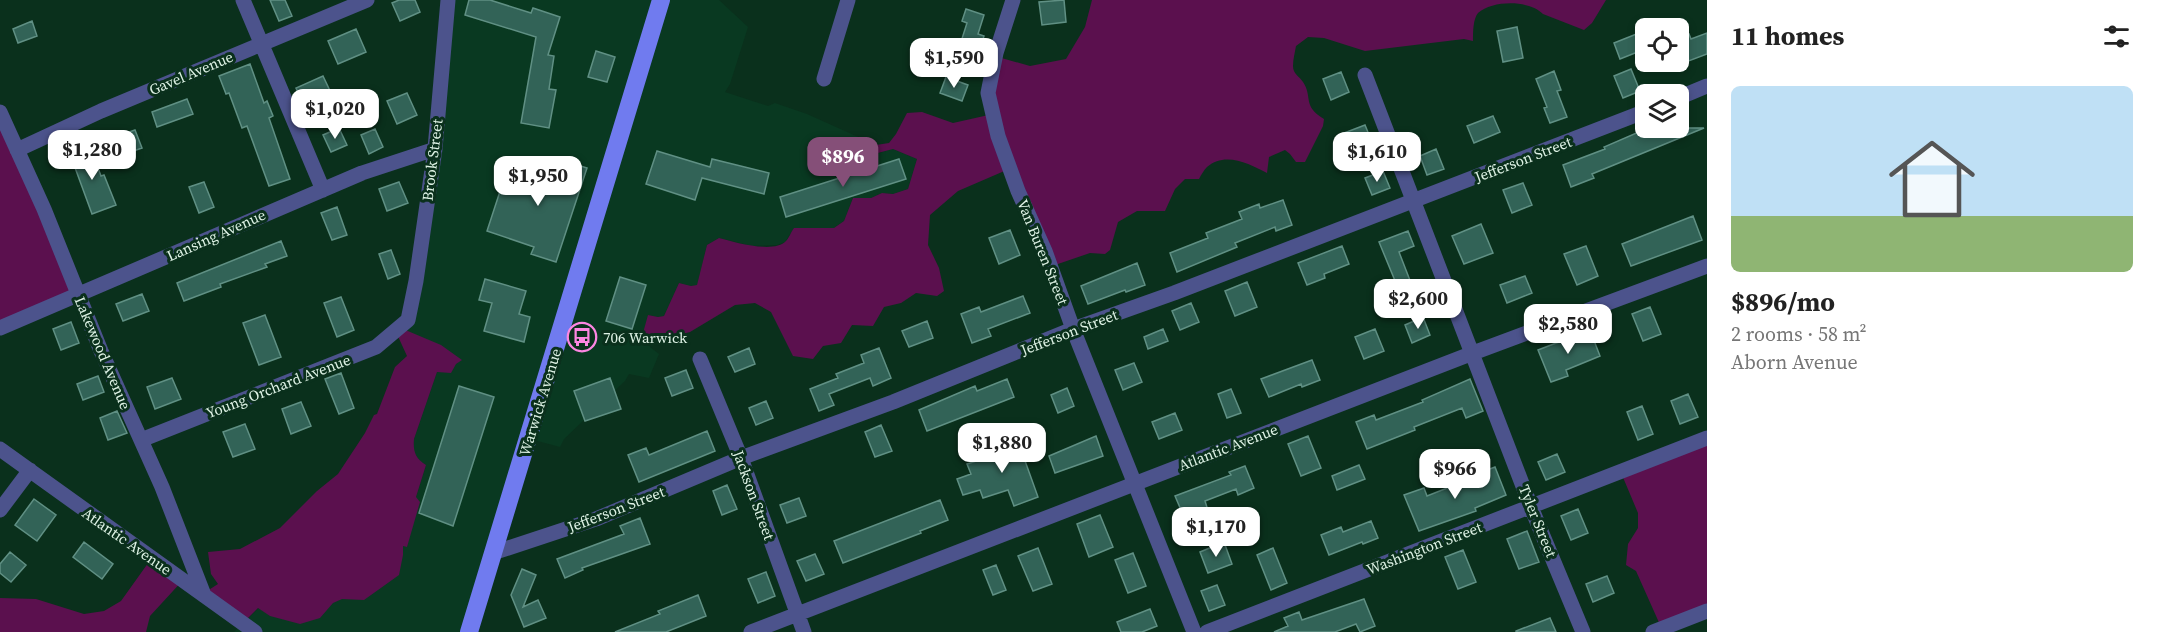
<!DOCTYPE html>
<html lang="en">
<head>
<meta charset="utf-8">
<style>
  :root { --surface:#fff; --page:#f6f6f6; --text:#222; --muted:#767676; --accent:#854f78 }
  body { margin:0; font-family:"Source Serif 4",serif; background:var(--page); color:var(--text); height:100vh; display:flex; flex-direction:column; font-size:22px; white-space:nowrap }
  * { box-sizing:border-box; margin:0 }
  p { font-size:20px; color:var(--muted) }
  .icon { flex:none; width:33px; height:33px; fill:none; stroke:currentColor; stroke-width:2; stroke-linecap:round; stroke-linejoin:round }
  .map { position:relative; flex:1; overflow:hidden }
  .side { display:flex; flex-direction:column; background:var(--surface); width:450px }
  .side>* { flex:none }
  .fabs { position:absolute; left:1635px; top:18px; display:grid; gap:12px }
  .fabs a { display:grid; place-items:center; width:54px; height:54px; border-radius:9px; background:var(--surface); box-shadow:0 3px 9px #0003; font-size:30px }
  .price { position:absolute; translate:-50% -51px; padding:0 14px; border-radius:12px; background:#fff; color:#222; font-size:20px; line-height:39px; filter:drop-shadow(0 2px 3px #0008) }
  .price::after { content:''; position:absolute; left:50%; top:36px; width:18px; height:14px; margin-left:-9px; background:inherit; clip-path:polygon(0 0,100% 0,50% 100%) }
  .price.active { background:var(--accent); color:#fff }
  ul { padding:0; list-style:none }
  li { display:grid; align-content:center; gap:12px; height:318px; padding:0 24px }
  li span { display:grid; place-items:center; height:186px; border-radius:9px; color:#555 }
  li>.icon { margin-inline-start:auto }
  span .icon { width:108px; height:108px; fill:#fffc; stroke-width:1 }
  li b { font-size:26px }
  h2 { display:flex; justify-content:space-between; align-items:center; height:72px; padding:0 24px; font-size:26px }
  main { display:flex; flex:1; min-height:0 }
  .map>svg:first-child { display:block }
</style>
</head>
<body>
<main>
<div class="map">
<svg width="1707" height="632" viewBox="0 0 1707 632">
  <rect width="100%" height="100%" fill="#0a301c"/>
  <path fill="#093921" d="M448,0H719L748,27L730,84L725,92L768,106L775,103L807,114L876,145L875,154L893,149L917,159L908,189L893,194L882,193L871,198H853L844,221L834,228H794L785,242L777,245L752,246L719,238L707,245L697,285L691,286L679,283L664,316L658,317L648,315L650,347L659,354L649,378L629,374L625,381L564,439L560,447L530,439L469,632H234L266,601L377,539L407,547L416,497L426,465L419,461L413,450L414,439L437,372L403,329L406,327Z"/>
  <path fill="#5b104e" d="M1092,0H1606L1592,23L1584,30L1543,14C1530,0 1493,0 1478,13C1473,19 1473,32 1473,41L1464,39L1365,51L1324,38L1308,37L1296,46C1295,52 1293,59 1293,66C1293,74 1299,76 1303,82C1313,97 1302,106 1324,119L1323,126L1305,162H1296L1290,154L1285,150L1269,157L1267,173C1250,164 1225,151 1207,167C1204,170 1201,175 1199,179H1185L1175,189L1165,211H1137L1118,222L1110,250L1105,254L1090,253L1055,265L1009,169L958,191L930,215L928,245L939,268L944,291L937,296L916,293L901,303L884,307L873,326L852,325L841,343L823,346L813,359L793,356L771,312L755,303L735,305L690,332L650,342L649,336L643,333L648,315L658,317L664,316L679,283L691,286L697,285L707,245L719,238C734,242 774,254 786,241C789,238 791,232 794,228H834L844,221L853,198H871L882,193L893,194L908,189L917,159L893,149L874,154L876,145L889,143L896,134L907,113L922,112L953,123L993,114L998,57L1030,66L1066,59L1085,27Z
    M0,109L79,295L0,321Z
    M403,329L441,345L462,360L456,364L451,373L437,372L414,439C413,451 415,458 426,465L416,497L420,502L407,547L403,546V555L399,575L364,600L342,599L333,603L320,618L300,624L270,616L258,608L247,619L204,593L218,584L211,574L208,552L240,549L280,528L317,491L338,474L365,433L374,415L377,414L395,367L407,356L396,332Z
    M1707,438V610L1661,627L1636,571L1626,565L1628,544L1638,528V513L1622,475Z
    M151,559L184,579L150,616L146,632H0V598L36,599L84,614L104,611L121,601Z"/>
  <path fill="#326357" stroke="#609084" stroke-width="1.5" d="M270,0H285L292,16L279,21Z
    M399,0H415L420,12L400,21L392,3Z
    M469,0H490L531,13L533,8L560,17L548,55L554,56L549,89L556,90L549,128L521,123L536,37L465,15Z
    M1064,0L1066,22L1042,25L1039,2Z
    M966,9L984,15L978,34L984,36L978,55L959,48L967,23L962,21Z
    M32,21L37,36L18,43L13,29Z
    M1517,27L1523,58L1503,62L1497,31Z
    M356,29L366,52L338,64L328,41Z
    M1639,33L1645,49L1620,59L1614,43Z
    M1707,33V54L1678,65V38L1689,34L1691,39Z
    M596,51L615,57L607,82L588,77Z
    M250,64L264,103L267,101L273,116L269,118L290,179L269,186L247,126L242,128L229,93L226,94L219,76Z
    M1631,69L1640,91L1623,98L1614,76Z
    M1554,71L1561,90L1557,91L1567,117L1550,123L1544,108L1547,107L1536,79Z
    M1341,72L1349,92L1331,100L1323,79Z
    M323,76L331,93L304,105L296,88Z
    M946,77L968,85L962,101L940,93Z
    M407,93L417,115L397,124L387,101Z
    M187,99L193,114L157,127L152,112Z
    M1493,116L1500,132L1474,143L1467,126Z
    M1365,125L1372,142L1346,152L1339,135Z
    M339,128L347,145L331,152L323,135Z
    M1648,128H1704L1592,174L1594,178L1571,187L1563,165L1605,149L1604,147Z
    M375,129L383,147L369,154L361,135Z
    M135,130L142,148L119,156L112,138Z
    M90,146L101,176L104,175L116,205L92,214L70,154Z
    M1436,149L1444,169L1427,175L1420,156Z
    M657,151L710,167L712,159L769,173L764,194L702,178L695,200L646,184Z
    M552,157L587,168L556,262L531,254L534,247L487,231L506,173L520,178L525,164L548,171Z
    M899,159L906,179L786,217L780,197Z
    M1383,171L1390,188L1372,195L1365,178Z
    M204,182L214,207L199,213L189,187Z
    M399,182L408,203L387,211L379,189Z
    M1523,183L1532,205L1512,213L1503,190Z
    M1283,200L1292,225L1276,231L1275,227L1235,243L1237,247L1177,272L1170,253L1208,238L1206,233L1242,219L1239,212L1259,204L1260,208Z
    M337,207L347,235L332,240L321,213Z
    M1693,216L1702,240L1631,266L1622,244Z
    M1481,224L1493,253L1464,264L1452,236Z
    M1010,230L1020,255L999,264L989,238Z
    M1408,231L1414,246L1399,252L1411,283L1398,288L1379,242Z
    M281,241L287,256L265,264L267,267L220,284L221,287L184,301L177,283Z
    M1342,246L1349,264L1324,274L1325,278L1307,285L1298,263Z
    M1586,246L1598,276L1577,285L1564,254Z
    M391,250L400,274L388,279L379,254Z
    M1137,263L1145,285L1126,292L1125,290L1088,304L1081,286Z
    M1525,276L1532,293L1507,303L1500,285Z
    M620,277L646,285L632,329L606,321Z
    M485,279L526,291L519,314L530,317L524,342L484,331L492,303L479,300Z
    M1247,282L1257,307L1235,316L1225,291Z
    M142,294L149,311L123,321L116,304Z
    M1023,296L1030,313L988,329L991,336L972,343L961,314L979,307L981,312Z
    M341,297L354,330L337,337L324,303Z
    M1191,303L1199,322L1180,330L1172,311Z
    M1650,307L1661,334L1643,341L1632,314Z
    M265,315L281,357L259,365L243,323Z
    M1423,317L1430,335L1412,343L1405,325Z
    M927,321L933,338L909,347L902,331Z
    M71,322L79,343L61,350L53,329Z
    M1163,329L1168,341L1148,349L1144,337Z
    M1375,329L1384,351L1364,359L1355,337Z
    M1590,330L1600,356L1566,370L1568,376L1551,382L1538,350Z
    M749,348L755,364L735,372L728,357Z
    M879,348L891,378L873,386L870,378L829,394L834,405L819,411L810,389L838,378L836,374L864,363L861,355Z
    M1312,360L1320,380L1302,387L1301,384L1269,397L1261,379Z
    M1134,363L1142,382L1123,390L1115,370Z
    M686,370L693,388L672,396L665,378Z
    M341,373L354,408L339,414L325,379Z
    M98,376L104,392L83,400L77,384Z
    M172,378L181,399L155,409L147,387Z
    M610,378L621,409L585,421L574,391Z
    M1007,379L1014,397L927,431L919,410L975,386L977,391Z
    M1470,379L1483,411L1466,418L1462,408L1414,427L1415,430L1367,449L1356,422L1374,415L1376,420L1423,402L1422,400Z
    M459,386L494,397L453,526L419,513Z
    M1067,388L1074,406L1058,413L1051,395Z
    M1231,389L1241,413L1227,418L1218,394Z
    M1688,394L1698,417L1680,424L1671,401Z
    M766,401L773,418L756,425L749,408Z
    M301,402L311,426L291,434L282,409Z
    M1642,406L1653,434L1638,440L1627,412Z
    M117,411L127,433L108,440L100,418Z
    M1175,413L1182,430L1159,439L1152,422Z
    M245,424L255,449L233,457L223,432Z
    M881,425L892,451L875,457L865,432Z
    M707,431L715,451L639,482L628,455L646,448L649,455Z
    M1096,436L1103,456L1055,473L1049,456Z
    M1308,436L1321,468L1301,476L1288,444Z
    M1028,437L1034,455L1024,458L1038,497L1014,506L1008,490L983,498L980,490L963,495L957,479L971,474L967,464L989,457L988,452Z
    M1557,454L1565,472L1546,480L1538,462Z
    M1359,465L1365,479L1337,490L1332,476Z
    M1245,466L1254,488L1238,495L1236,489L1205,501L1210,517L1192,523L1186,508L1181,510L1175,496L1231,475L1229,472Z
    M1495,467L1506,495L1475,508L1476,511L1419,531L1404,495L1424,488L1427,496L1475,477L1474,475Z
    M727,485L737,509L722,515L713,491Z
    M799,498L806,516L787,523L780,505Z
    M34,499L56,515L37,541L15,525Z
    M940,500L948,520L920,531L921,533L843,563L834,541Z
    M1578,509L1588,533L1571,540L1561,516Z
    M1100,515L1113,547L1089,557L1077,524Z
    M640,518L650,544L582,568L583,570L565,578L557,559L624,534L620,526Z
    M1371,521L1378,538L1363,544L1362,542L1329,555L1321,535L1341,527L1343,532Z
    M1527,531L1539,562L1519,569L1507,539Z
    M84,542L113,564L102,579L73,557Z
    M1224,542L1232,564L1208,573L1200,552Z
    M1038,548L1052,584L1033,591L1018,556Z
    M1273,548L1287,583L1271,590L1257,555Z
    M1463,550L1476,582L1458,589L1445,557Z
    M10,552L26,565L11,582L0,573V564Z
    M1133,553L1146,586L1128,593L1115,560Z
    M815,554L824,574L806,581L797,561Z
    M996,565L1006,590L993,595L983,570Z
    M522,569L536,575L523,607L538,600L546,618L524,627L511,595Z
    M766,572L775,596L758,603L748,579Z
    M1607,576L1614,593L1593,602L1586,584Z
    M1217,585L1225,605L1209,611L1201,591Z
    M698,595L706,616L666,632H615L660,614L658,611Z
    M1364,599L1375,626L1360,632L1356,624L1335,632H1274L1288,626L1284,618L1299,612L1302,620Z
    M1150,609L1157,626L1142,632H1121L1117,622Z
    M1550,618L1556,632H1516V631Z"/>
  <g fill="none" stroke-linecap="round" stroke-linejoin="round">
    <path stroke="#4c538c" stroke-width="15" d="M243,0L323,190
      M1013,0L996,53L988,93L998,136L1018,191L1045,251L1073,329L1194,632
      M1365,75L1531,507L1583,632
      M824,79L848,0
      M1678,98L1707,86
      M0,112L44,209L101,351L162,487L204,595
      M17,150L101,111L367,0
      M0,328L362,173L435,149
      M700,359L741,458L804,632
      M141,440L376,347L408,320L416,281L435,149L448,0
      M0,449L255,632
      M0,510L30,470
      M493,553L596,519L741,458L893,402L1073,329L1174,293L1646,111
      M751,632L1473,353L1707,266
      M1207,632L1707,438
      M1653,632L1707,611"/>
    <path stroke="#707bef" stroke-width="18" d="M469,632L661,0"/>
  </g>
  <defs>
    <g id="bus-ring" transform="scale(1.5)"><circle r="9.5" fill="#0a301c" stroke="#fd86e2" stroke-width="1.5"/><path d="M-5-6H5V4H4V6H2V4H-2V6H-4V4H-5ZM-3.5-4V0h7V-4ZM-3.5 1.2v1.5H-2V1.2ZM2 1.2v1.5H3.5V1.2Z" fill="#fd86e2"/></g>
  </defs>
  <g fill-rule="evenodd">
    <use href="#bus-ring" x="582" y="337"/>
  </g>
  <g text-anchor="middle" dominant-baseline="central" stroke-width="6" stroke-linejoin="round" paint-order="stroke">
    <g font-size="15" fill="#def2e5" stroke="#0a301c">
      <text transform="translate(191 73) rotate(-23)">Gavel Avenue</text>
      <text transform="translate(1523 159) rotate(-21)">Jefferson Street</text>
      <text transform="translate(432 160) rotate(-83)">Brook Street</text>
      <text transform="translate(216 235) rotate(-24)">Lansing Avenue</text>
      <text transform="translate(1043 252) rotate(68)">Van Buren Street</text>
      <text transform="translate(1069 332) rotate(-21)">Jefferson Street</text>
      <text transform="translate(103 353) rotate(67)">Lakewood Avenue</text>
      <text transform="translate(278 386) rotate(-21)">Young Orchard Avenue</text>
      <text transform="translate(540 402) rotate(-73)">Warwick Avenue</text>
      <text transform="translate(1228 447) rotate(-21)">Atlantic Avenue</text>
      <text transform="translate(754 495) rotate(70)">Jackson Street</text>
      <text transform="translate(616 509) rotate(-21)">Jefferson Street</text>
      <text transform="translate(1538 521) rotate(68)">Tyler Street</text>
      <text transform="translate(127 541) rotate(35)">Atlantic Avenue</text>
      <text transform="translate(1424 548) rotate(-21)">Washington Street</text>
    </g>
    <g font-size="15" fill="#def2e5" stroke="#0a301c" text-anchor="start">
      <text x="603" y="337">706 Warwick</text>
    </g>
  </g>
</svg>
<div class="fabs">
<a><svg class="icon" aria-label="locate" viewBox="0 0 24 24"><circle cx="12" cy="12" r="6"/><path d="M12 2v4M12 18v4M2 12h4M18 12h4"/></svg></a>
<a><svg class="icon" aria-label="layers" viewBox="0 0 24 24"><path d="M12 4l9 5-9 5-9-5zM3 14l9 5 9-5"/></svg></a>
</div>
<b class="price" style="left:954px;top:89px">$1,590</b>
<b class="price" style="left:335px;top:140px">$1,020</b>
<b class="price" style="left:92px;top:181px">$1,280</b>
<b class="price" style="left:1377px;top:183px">$1,610</b>
<b class="price active" style="left:843px;top:188px">$896</b>
<b class="price" style="left:538px;top:207px">$1,950</b>
<b class="price" style="left:1418px;top:330px">$2,600</b>
<b class="price" style="left:1568px;top:355px">$2,580</b>
<b class="price" style="left:1002px;top:474px">$1,880</b>
<b class="price" style="left:1455px;top:500px">$966</b>
<b class="price" style="left:1216px;top:558px">$1,170</b>
</div>
<section class="side">
<h2>11 homes<svg class="icon" aria-label="filters" viewBox="0 0 24 24"><path d="M4 7h16M4 17h16"/><circle cx="9" cy="7" r="2"/><circle cx="15" cy="17" r="2"/></svg></h2>
<ul>
<li><span style="background:linear-gradient(#bfe0f5 70%,#8fb573 0)"><svg class="icon" aria-label="home" viewBox="0 0 24 24"><path d="M3 11l9-7 9 7M6 9v11h12V9"/></svg></span><div><b>$896/mo</b><p>2 rooms · 58 m²</p><p>Aborn Avenue</p></div></li>
</ul>
</section>
</main>
</body>
</html>
